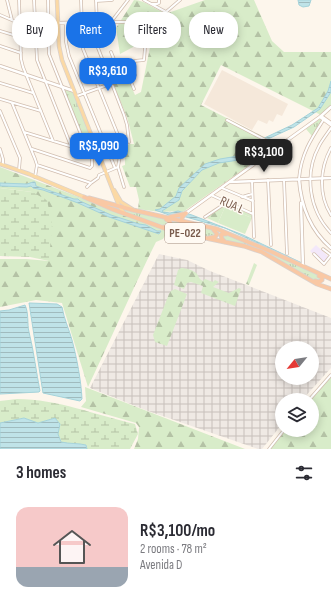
<!DOCTYPE html>
<html lang="en">
<head>
<meta charset="utf-8">
<style>
  :root { --surface:#fff; --page:#f7f7f7; --text:#2b2b33; --muted:#7c7c81; --line:#e1e1e2; --accent:#1a73e8 }
  body { margin:0; font-family:"Sofia Sans Condensed",sans-serif; background:var(--page); color:var(--text); height:100vh; display:flex; flex-direction:column; font-size:15px; white-space:nowrap }
  * { box-sizing:border-box; margin:0 }
  p { font-size:13px; color:var(--muted) }
  .icon { flex:none; width:22px; height:22px; fill:none; stroke:currentColor; stroke-width:2; stroke-linecap:round; stroke-linejoin:round }
  .map { position:relative; height:449px; overflow:hidden }
  .side { display:flex; flex-direction:column; background:var(--surface); flex:1 }
  .side>* { flex:none }
  .top-card { position:absolute; left:12px; top:12px; width:307px; height:36px; display:flex; gap:8px }
  .needle { width:26px; rotate:240deg }
  .fabs { position:absolute; left:275px; top:341px; display:grid; gap:8px }
  .fabs a { display:grid; place-items:center; width:44px; height:44px; border-radius:50%; background:var(--surface); box-shadow:0 2px 10px #0003; font-size:20px }
  .price { position:absolute; translate:-50% -34px; padding:0 9px; border-radius:8px; background:var(--accent); color:#fff; font-size:13px; line-height:26px; filter:drop-shadow(0 1px 2px #0008) }
  .price::after { content:''; position:absolute; left:50%; top:24px; width:12px; height:9px; margin-left:-6px; background:inherit; clip-path:polygon(0 0,100% 0,50% 100%) }
  .price.selected { background:#222; color:#fff }
  ul { padding:0; list-style:none }
  li { display:flex; align-items:center; gap:12px; height:100px; padding:0 16px }
  li+li { border-top:1px solid var(--line) }
  li span { display:grid; place-items:center; flex:none; width:112px; height:80px; border-radius:12px; color:#555 }
  li>.icon { margin-inline-start:auto }
  span .icon { width:48px; height:48px; fill:#fffc; stroke-width:1 }
  li b { font-size:17px }
  h2 { display:flex; justify-content:space-between; align-items:center; height:48px; padding:0 16px; font-size:17px }
  .tag { padding:0 14px; border-radius:16px; background:var(--surface); box-shadow:0 2px 10px #0003; font-size:14px; line-height:36px }
  .tag.selected { background:var(--accent); color:#fff }
  .map>svg:first-child { display:block }
</style>
</head>
<body>
<div class="map">
<svg width="331" height="449" viewBox="0 0 331 449">
  <defs>
    <pattern id="industrial-grid" width="8" height="8" patternUnits="userSpaceOnUse"><rect width="8" height="8" fill="#efe9e4"/><path d="M0 4h8M4 0v8" fill="none" stroke="#c7c0bb"/></pattern>
    <pattern id="grass-tufts" width="24" height="20" patternUnits="userSpaceOnUse"><rect width="24" height="20" fill="#d8ecc9"/><path d="M3 7l-1-3M5 7V3M7 7l1-3M15 17l-1-3M17 17v-4M19 17l1-3" fill="none" stroke="#b4c2a5"/></pattern>
    <pattern id="forest-firs" width="22" height="20" patternUnits="userSpaceOnUse"><rect width="22" height="20" fill="#d8ecc9"/><path d="M5 1l3.5 6h-7zM16 11l3.5 6h-7z" fill="#b4c2a5"/></pattern>
    <pattern id="wetland-marsh" width="20" height="14" patternUnits="userSpaceOnUse"><rect width="20" height="14" fill="#d8ecc9"/><path d="M1 5h8M5 5V1M11 12h8M15 12V8" fill="none" stroke="#b4c2a5"/></pattern>
    <pattern id="water-rules" width="6" height="5" patternUnits="userSpaceOnUse"><rect width="6" height="5" fill="#bfe3e8"/><path d="M0 2.5h6" fill="none" stroke="#a0bbbe"/></pattern>
  </defs>
  <rect width="100%" height="100%" fill="#fdf6ec"/>
  <path fill="#f5e8da" d="M222,70L288,104L282,116L277,114L273,122L269,120L267,124L258,120L252,130L204,104Z"/>
  <path fill="url(#industrial-grid)" fill-rule="evenodd" d="M159,254L187,260L210,271L331,318V368L302,400H282V424L262,449H258L148,411L90,388ZM282,348H312V378H282Z"/>
  <path fill="#f3e8fa" d="M316,245L330,258L324,265L310,251Z"/>
  <path fill="url(#grass-tufts)" d="M63,87L75,91L100,155L89,151Z
    M320,119L322,121L312,136L306,129Z
    M123,208L165,219L170,223L168,226C153,224 134,219 121,209Z
    M167,218L179,222L180,229L183,232L168,228L171,227L173,223Z
    M181,222L209,228L216,233L214,237C204,237 194,235 185,231Z
    M224,233L303,266L319,275L322,280L318,282L259,251L225,241L221,236Z"/>
  <path fill="url(#forest-firs)" d="M134,0C147,0 156,12 168,13L205,0H254L272,41L284,52H331V105L321,115L221,65L201,105L266,138L268,143L275,147L183,212L178,211L160,212L138,209L139,200L136,187H130L122,166L125,165C125,157 124,151 129,144H134L127,117L113,84L128,79L135,95L141,92L152,37L120,54L116,28Z
    M0,167L168,231L163,239L156,242C132,290 111,339 88,387L62,303L36,300L0,307V259H26L49,261L32,192L0,188Z
    M226,204L252,215V218L225,207L218,223L207,218Z
    M254,263L257,265L249,285L246,284Z
    M181,268C185,268 194,270 197,274C199,277 199,279 203,281L205,279L213,282L215,280L219,282L213,287L229,293L239,288L241,289L235,306L201,293L203,286L191,282L187,283L184,289L174,285L178,270Z
    M175,289L187,294L167,346L155,342L153,335L169,294L171,291Z
    M331,376V449H269L285,430H312V400H310Z
    M85,387L245,449H134L138,439L139,427L136,423L81,407L86,401Z"/>
  <path fill="url(#wetland-marsh)" d="M0,188L32,192L47,200L52,225L49,261L30,257L0,256Z
    M17,399C58,399 95,415 135,424L138,434L130,449H87L86,445C78,443 70,444 61,442L58,434L60,424L55,418L38,423L24,418L0,423V401Z"/>
  <path fill="#d8ecc9" d="M225,207L252,218L245,234L218,223Z"/>
  <path fill="url(#water-rules)" stroke="#a5d3da" d="M298,0H311L309,6L303,7L299,5Z
    M331,81V92L320,109L294,127L257,144L245,159L219,163L202,170L182,191L179,200L162,211L163,212L170,213L178,211L192,215L243,235L302,263V264L225,228L179,215H169L155,210L160,209L176,196L179,188L205,164L220,159L244,155L256,142L292,125L318,108L328,91Z
    M33,182H35L36,186L74,199H78L80,201L111,215L139,224L146,225L157,231H161L159,234L109,217L78,203L43,190L33,188L31,186L27,187L0,186V183L27,184Z
    M29,303L57,304L62,307C64,319 69,329 72,340C77,359 81,380 82,399L80,401L43,393Z
    M25,305C29,313 27,324 29,332C34,352 36,371 40,391L39,392L0,394V311L9,310Z
    M24,418L38,423L55,418L60,424L58,434L61,442C70,444 78,443 86,445L87,449H0V423Z"/>
  <g fill="none" stroke-linecap="round" stroke-linejoin="round">
    <g stroke="#d1beb0" stroke-width="3.5">
      <path id="minor" d="M7,0L12,20
        M19,0L21,59L23,67L53,141
        M34,0L37,60L71,146
        M48,0L49,54L88,152
        M81,0L83,49L118,135L121,150L118,167L124,187
        M96,0L98,48L124,115L127,125L129,142
        M144,0L166,12L180,0
        M96,1L112,0
        M151,4H157L159,3V0
        M0,15L14,21L20,22
        M111,22L128,0
        M66,23V42L69,56L115,168
        M20,24L82,22H140
        M0,31L20,37
        M0,46L21,53
        M111,52L122,79
        M0,83L33,93
        M134,89L128,75L129,65L134,61L144,60L145,48
        M77,96L135,75
        M0,99L41,111
        M12,103L35,159L37,165L35,177
        M0,111L20,158L19,170
        M227,120L279,147
        M331,128C327,134 322,140 319,146C304,174 309,210 331,233
        M24,132L99,155
        M331,148C320,168 318,194 331,215
        M0,149L3,159V165
        M32,149L90,168L92,166V154
        M37,165L91,183
        M299,179C301,154 311,139 324,119
        M268,180L271,245
        M284,180L287,254
        M252,181L254,237
        M87,187L91,183L98,178L99,175L118,167
        M222,188L253,201
        M211,195L253,214
        M242,197L252,194
        M205,217L226,203
        M314,254L324,264L331,255L323,249
        M309,400L331,375
        M269,449L284,430"/>
    </g>
    <g stroke="#d1beb0" stroke-width="4">
      <path id="tertiary" d="M0,66L74,91
        M321,116L331,107
        M299,179C301,207 310,230 331,248
        M230,182L331,178
        M301,203L303,266"/>
    </g>
    <g stroke="#d6c0b0" stroke-width="4">
      <path id="secondary" d="M320,117L331,125
        M186,213L321,116L331,123"/>
    </g>
    <g stroke="#dad1cd" stroke-width="4.5">
      <path id="primary" d="M57,0L59,46L62,60L119,206L124,213
        M0,164L29,174L84,197
        M114,190L121,202L132,209"/>
    </g>
    <g stroke="#dad1cd" stroke-width="5">
      <path id="trunk" d="M84,197L112,209L172,231L244,246L262,252L317,284L331,289
        M89,198L133,210L217,229L272,252L331,279
        M186,213C179,219 179,227 187,233
        M170,217L184,214
        M164,227H168L171,225L170,222L166,219
        M209,238L215,237L217,234L213,229
        M225,242L222,239L221,235L222,234H226
        M315,281L319,282L322,280V277L319,276"/>
    </g>
    <use href="#minor" stroke="#fff" stroke-width="2"/>
    <use href="#tertiary" stroke="#fff" stroke-width="2.5"/>
    <use href="#secondary" stroke="#fff" stroke-width="2.5"/>
    <use href="#primary" stroke="#fbd9a5" stroke-width="3"/>
    <use href="#trunk" stroke="#f9c8a4" stroke-width="3.5"/>
  </g>
  <g text-anchor="middle" dominant-baseline="central" stroke-width="3" stroke-linejoin="round" paint-order="stroke">
    <rect fill="#fffaf3" stroke="#a28b7f" stroke-width="1" x="165" y="223" width="40" height="20" rx="3"/>
    <g font-size="12" font-weight="bold" fill="#7a5c4d">
      <text x="185" y="233">PE-022</text>
    </g>
    <g font-size="13" fill="#7a5c4d" stroke="#fffaf3">
      <text transform="translate(232 205) rotate(24)">RUA L</text>
    </g>
  </g>
</svg>
<div class="fabs">
<a><svg class="needle" viewBox="-14 -14 28 28"><path d="M0-13l5 13h-10z" fill="#e53935"/><path d="M0 13l5-13h-10z" fill="#7c7c81"/></svg></a>
<a><svg class="icon" aria-label="layers" viewBox="0 0 24 24"><path d="M12 4l9 5-9 5-9-5zM3 14l9 5 9-5"/></svg></a>
</div>
<b class="price" style="left:108px;top:92px">R$3,610</b>
<b class="price" style="left:99px;top:167px">R$5,090</b>
<b class="price selected" style="left:264px;top:173px">R$3,100</b>
<div class="top-card">
<a class="tag">Buy</a>
<a class="tag selected">Rent</a>
<a class="tag">Filters</a>
<a class="tag">New</a>
</div>
</div>
<section class="side">
<h2>3 homes<svg class="icon" aria-label="filters" viewBox="0 0 24 24"><path d="M4 7h16M4 17h16"/><circle cx="9" cy="7" r="2"/><circle cx="15" cy="17" r="2"/></svg></h2>
<ul>
<li><span style="background:linear-gradient(#f6c9c9 75%,#9aa5b1 0)"><svg class="icon" aria-label="home" viewBox="0 0 24 24"><path d="M3 11l9-7 9 7M6 9v11h12V9"/></svg></span><div><b>R$3,100/mo</b><p>2 rooms · 78 m²</p><p>Avenida D</p></div></li>
</ul>
</section>
</body>
</html>
